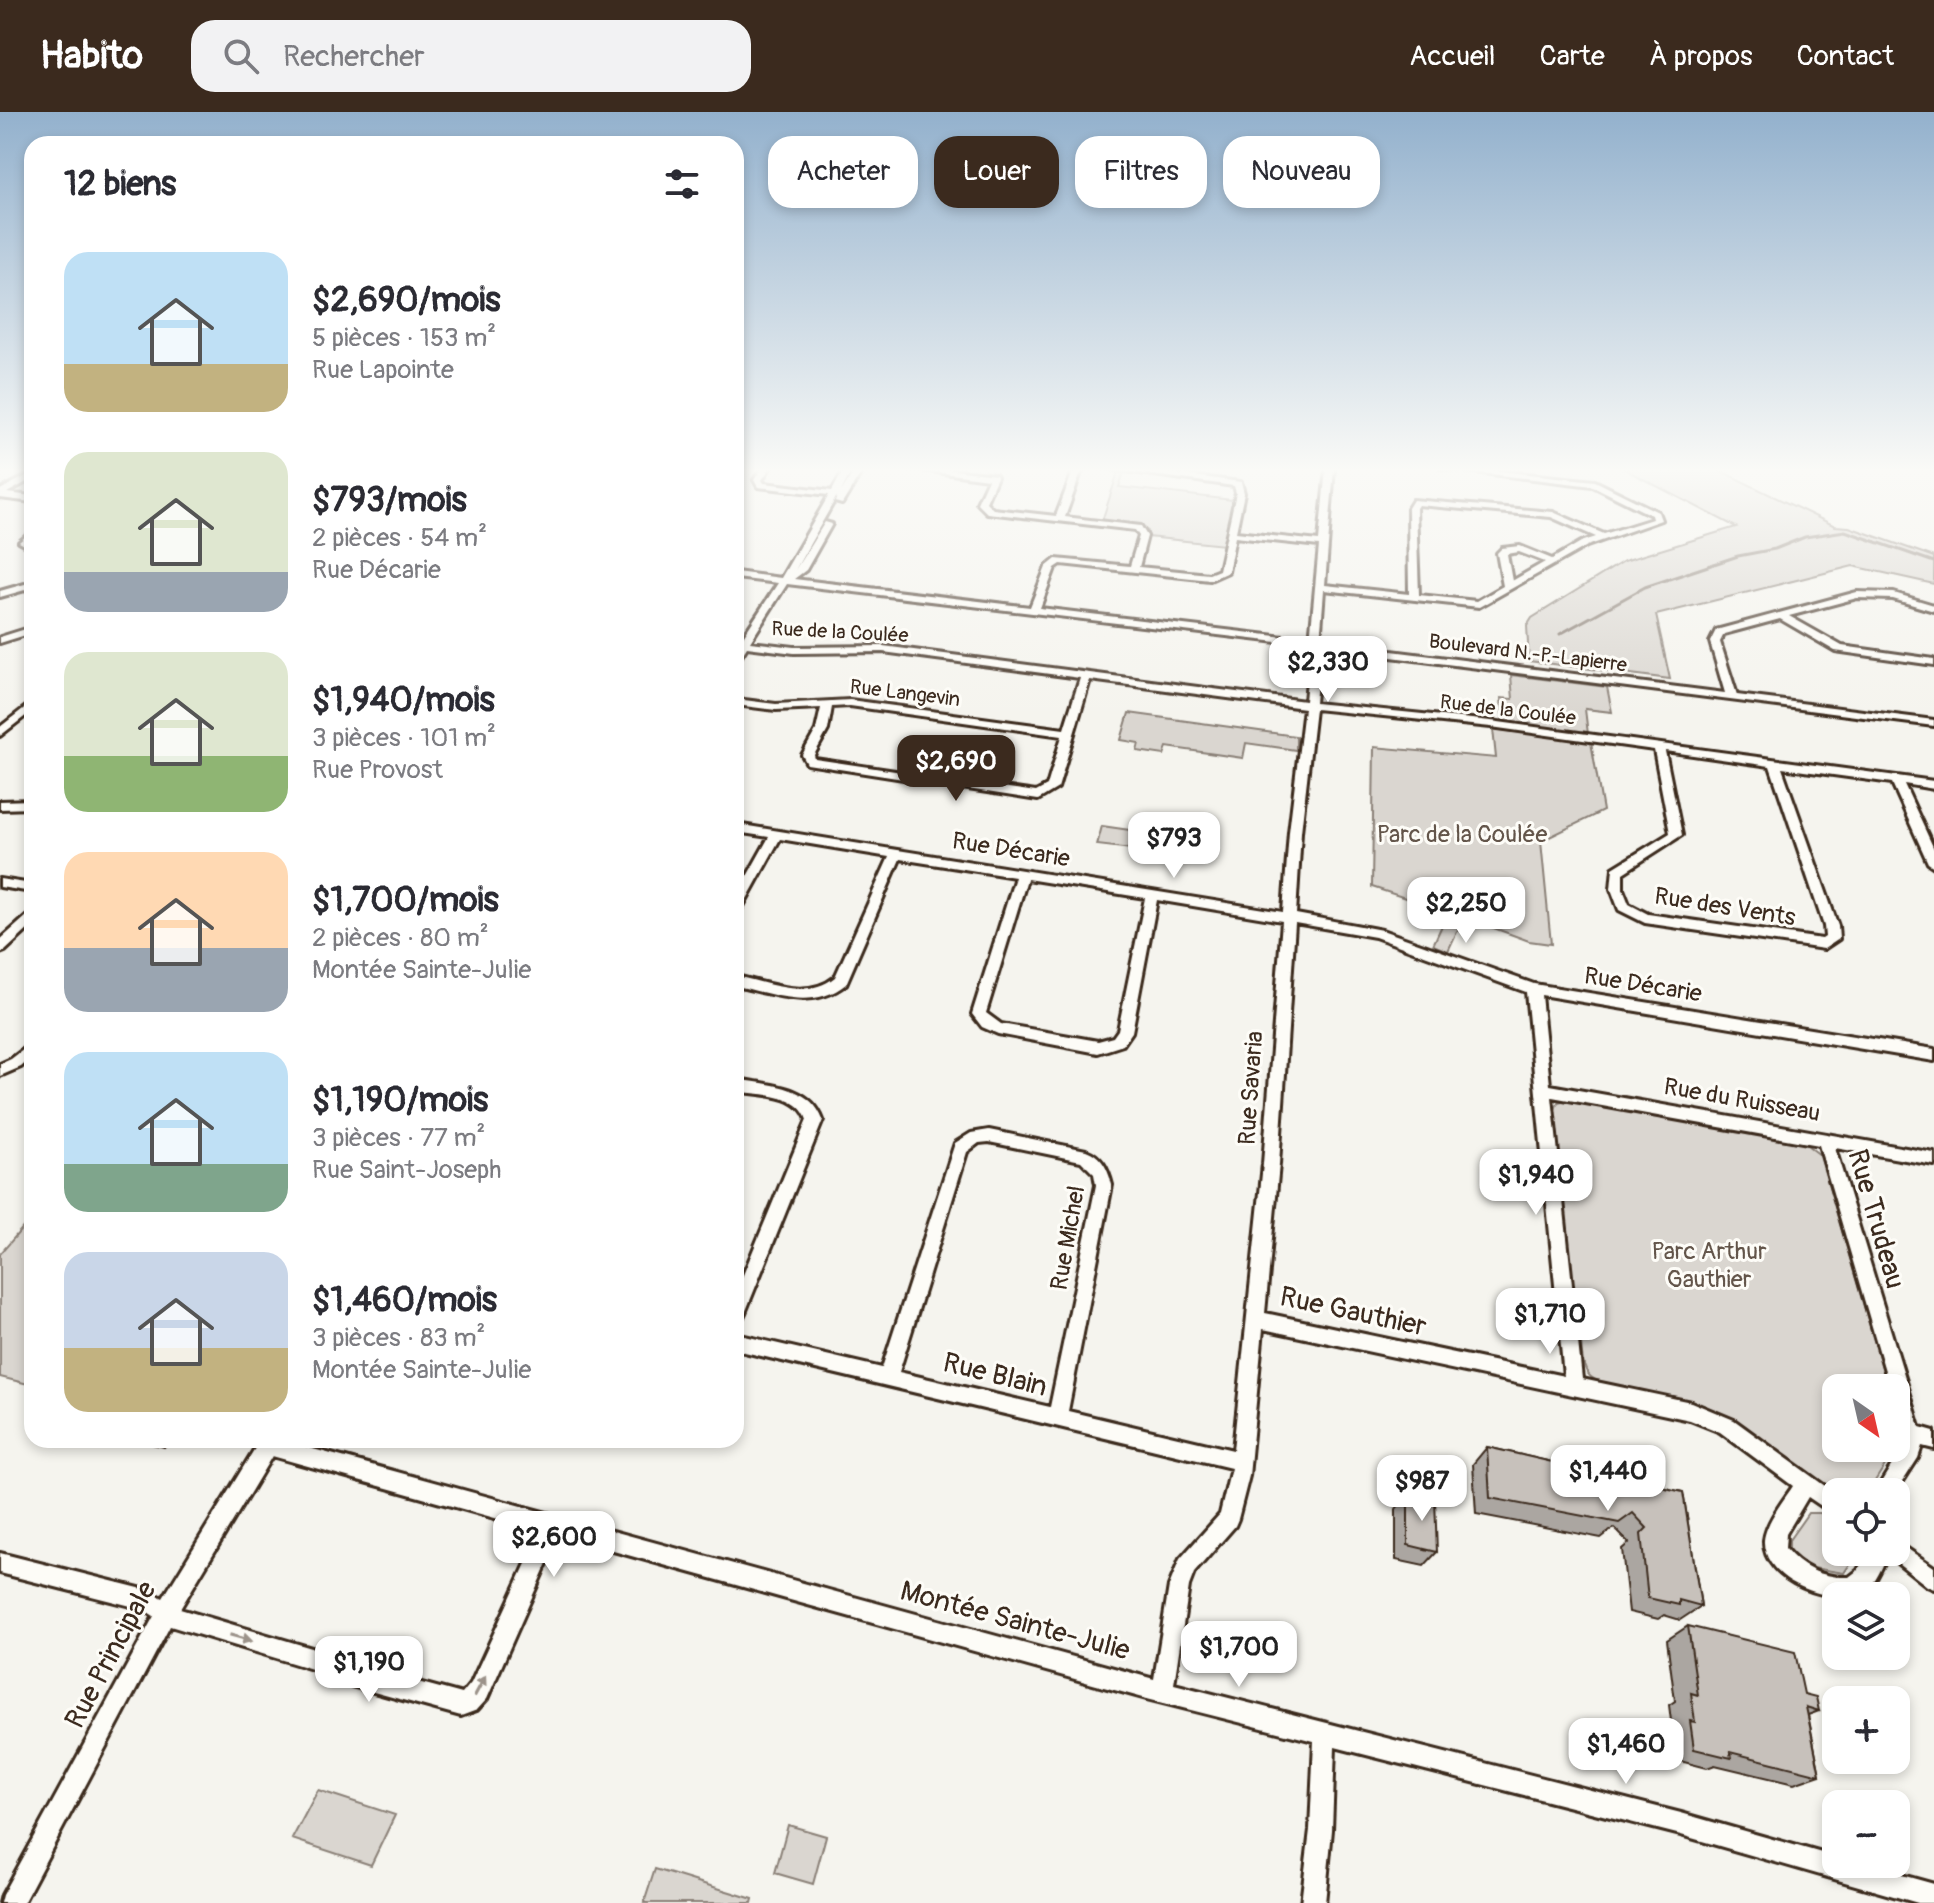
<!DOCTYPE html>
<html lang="fr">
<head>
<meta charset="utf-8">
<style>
  :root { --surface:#fff; --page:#f2f2f3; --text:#2b2b33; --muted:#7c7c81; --accent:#3b2a1e }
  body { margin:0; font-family:Pangolin,sans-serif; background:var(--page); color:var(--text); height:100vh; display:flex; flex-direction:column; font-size:30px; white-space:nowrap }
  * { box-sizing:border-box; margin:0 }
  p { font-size:26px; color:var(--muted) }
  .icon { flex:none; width:44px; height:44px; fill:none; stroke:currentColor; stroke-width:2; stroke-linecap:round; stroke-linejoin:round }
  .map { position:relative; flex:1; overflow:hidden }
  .side { position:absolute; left:24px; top:24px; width:720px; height:1312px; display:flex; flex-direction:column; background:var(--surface); border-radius:24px; box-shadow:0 4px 12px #0003 }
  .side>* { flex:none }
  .top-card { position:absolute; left:768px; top:24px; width:760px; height:72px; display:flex; gap:16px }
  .needle { width:52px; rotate:146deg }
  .buttons { position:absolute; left:1822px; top:1262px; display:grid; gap:16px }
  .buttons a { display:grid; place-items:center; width:88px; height:88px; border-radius:16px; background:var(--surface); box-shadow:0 4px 12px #0003; font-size:40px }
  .price { position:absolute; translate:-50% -68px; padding:0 18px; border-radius:16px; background:#fff; color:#222; font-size:26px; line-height:52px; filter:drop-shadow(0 2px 4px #0008) }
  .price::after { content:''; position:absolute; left:50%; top:48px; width:24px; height:18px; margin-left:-12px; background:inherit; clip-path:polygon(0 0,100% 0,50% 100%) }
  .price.active { background:var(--accent); color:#fff }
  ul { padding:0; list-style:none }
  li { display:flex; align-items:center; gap:24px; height:200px; padding:0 40px }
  li span { display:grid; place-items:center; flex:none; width:224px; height:160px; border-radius:24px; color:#555 }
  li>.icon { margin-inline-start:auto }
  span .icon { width:96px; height:96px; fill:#fffc; stroke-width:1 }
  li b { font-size:34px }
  h2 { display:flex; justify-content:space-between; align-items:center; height:96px; padding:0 40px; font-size:34px }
  .pill { padding:0 28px; border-radius:24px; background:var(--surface); box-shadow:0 4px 12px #0003; font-size:28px; line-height:72px }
  .pill.active { background:var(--accent); color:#fff }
  header { display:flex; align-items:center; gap:48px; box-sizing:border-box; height:112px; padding:0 40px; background:var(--accent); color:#fff }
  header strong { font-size:38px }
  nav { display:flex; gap:44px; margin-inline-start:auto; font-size:28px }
  .search { width:560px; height:72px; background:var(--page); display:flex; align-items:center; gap:20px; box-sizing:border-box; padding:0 28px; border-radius:24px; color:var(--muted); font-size:30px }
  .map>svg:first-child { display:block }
</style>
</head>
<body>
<header>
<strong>Habito</strong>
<div class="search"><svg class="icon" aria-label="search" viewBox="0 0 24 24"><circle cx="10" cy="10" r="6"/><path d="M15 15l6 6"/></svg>Rechercher</div>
<nav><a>Accueil</a><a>Carte</a><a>À propos</a><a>Contact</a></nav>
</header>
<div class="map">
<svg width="1934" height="1791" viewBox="0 0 1934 1791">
  <rect width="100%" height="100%" fill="#f5f4ee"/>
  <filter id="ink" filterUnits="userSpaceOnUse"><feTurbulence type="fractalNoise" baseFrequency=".0125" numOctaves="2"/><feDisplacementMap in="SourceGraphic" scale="16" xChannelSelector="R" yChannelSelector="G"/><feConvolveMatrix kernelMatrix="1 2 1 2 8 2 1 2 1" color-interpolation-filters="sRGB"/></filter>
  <g filter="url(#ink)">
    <path fill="#dad6d0" stroke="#8a8077" stroke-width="2" d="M1622,356H1715L1835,414L1849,415L1934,445V472L1853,454L1656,503L1670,567L1529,549L1527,514L1532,506L1624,449L1736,415Z
      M1118,360H1124L1119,375L1233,388L1224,433L1148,425V419L1133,412L1102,409Z
      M1511,563L1607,575L1612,600L1585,597L1588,622L1503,611L1501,586L1513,587Z
      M1129,601L1296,624V638L1246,631L1243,646L1167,635L1164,643L1137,639L1139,631L1121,628Z
      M1493,617L1591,630L1603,699L1541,729L1551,832L1529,829L1464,805L1448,839L1433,833L1448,800L1372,775L1374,635L1496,646Z
      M1102,714L1137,719L1131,737L1097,733Z
      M1570,987L1803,1030L1820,1043L1888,1276H1836V1336H1896L1868,1380H1836V1385C1796,1355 1755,1317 1709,1297C1679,1285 1613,1283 1591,1265C1579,1255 1582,1227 1580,1212L1577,1209L1554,1000L1558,990Z
      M32,1105V1273L0,1265V1142Z
      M1808,1401H1820L1836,1408V1440H1858L1844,1461L1807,1455L1789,1441V1428Z
      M318,1678L395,1703L371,1753L292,1727Z
      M788,1713L826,1724L813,1772L775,1761Z
      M655,1757L753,1787L752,1791H644Z"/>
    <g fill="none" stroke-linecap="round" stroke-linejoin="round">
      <path stroke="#84786e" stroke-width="3" d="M1929,356L1934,359
        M1560,522L1645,475L1738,444L1775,437L1805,425L1845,419L1934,450"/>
      <g stroke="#3b2a1e" stroke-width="6">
        <path id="minor" d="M762,356H770L762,368L764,371L832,379L845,356H853L841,380L856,356H864L842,392L835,390L837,384L795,458L825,410L832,412L806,458L794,467L1030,495L1046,455L1056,447L1130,454L1139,424L1135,418L987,401L977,391L988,367L906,356H937L996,363L997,365L986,390L993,397L1056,404L1072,362L1076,356H1085L1080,363L1065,405L1141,414L1147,424L1139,455L1209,462L1219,458L1236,381L1234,374L1103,356H1131L1241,370L1244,381L1236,420L1319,429L1326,356H1334L1325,473L1409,482L1408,396L1413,388L1553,400L1604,422L1652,407L1651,403L1593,374L1440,356H1471L1595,369L1658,400L1661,408L1587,434L1479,495L1324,478L1320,530L1725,581L1710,530L1716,518L1857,480L1894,481L1934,493V499L1893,487L1857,486L1789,504L1842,534L1934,547V553L1835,539L1780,507L1724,522L1720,530L1737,583L1934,608V614L1320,536L1315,591L1491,609L1934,669V677L1904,672L1934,737V755L1928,751L1892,671L1782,656L1838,814L1839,827L1824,837L1645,811L1619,798L1611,777L1613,756L1670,721L1654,638L1491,615L1315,597L1301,720L1296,802L1382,818L1534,872L1934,937V949L1541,883L1550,973L1934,1041V1053L1835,1036L1920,1315L1934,1319V1337L1922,1334L1918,1346L1896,1380H1875L1903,1335L1905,1327L1896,1297V1276H1890L1819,1033L1552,985L1582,1267L1691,1290L1734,1308L1836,1382V1404L1808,1385L1786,1422L1785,1436C1802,1457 1823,1466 1849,1465L1858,1458L1868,1440H1896V1429L1934,1455V1477L1927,1474L1888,1443C1882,1454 1876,1472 1865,1479C1835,1496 1762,1470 1764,1428C1766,1410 1783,1389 1793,1374L1720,1320L1690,1308L1263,1217L1249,1364L1238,1407L1235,1414L1194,1461L1189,1474L1174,1572L1681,1701L1836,1745V1752H1862L1934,1772V1791H1918L1681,1723L1335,1635L1332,1718L1325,1791H1301L1310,1718L1314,1629L1147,1587L559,1424L487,1587L477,1598L461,1604L341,1571L312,1557L170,1514L23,1791H0L2,1783L154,1504L143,1497L0,1461V1441L147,1478L163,1486L260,1328H280L1154,1567L1169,1474L1180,1447L1220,1402L1231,1356L736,1238V1222L882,1256L955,1031L971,1021L989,1018L1086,1038C1102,1044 1108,1057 1112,1073L1068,1299L1233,1338L1263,1052L1282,809L1157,788L1132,920L1123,933L1098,941L998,922L982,915L972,902L1015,765L900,747L846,872C813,899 773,882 736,874V864C768,871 807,888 835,865L889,745L780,727L742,796L736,800V784L769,725L736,720V712L1283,800L1289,720L1304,596L1090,568L1058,676L1038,688L807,652L802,643L816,618L821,596L776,598L736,593V587L776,592L850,588L1064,617L1080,566L883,540L794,541L747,535L740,546L736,547L738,532L778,471L736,466V460L781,466L829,383L758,375L754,368ZM1418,393L1551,405L1596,425L1581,430L1552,447L1520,434L1502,436L1497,441L1503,474L1477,489L1419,483L1416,396ZM1235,425L1319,434L1310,528L1040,496L1055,456L1061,452L1210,468L1228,460ZM1519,440L1545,450L1512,469L1507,442ZM787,472L1310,534L1305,589L883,534L794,535L750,530ZM850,594L1062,624L1047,674L1036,680L815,647L814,643L828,618L832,595ZM1665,639L1770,654L1824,814L1825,825L1822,827L1648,802L1629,792L1623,777V761L1682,723ZM1027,767L1145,786L1118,918L1113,925L1098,929L1001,912L986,901ZM1295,811L1375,825L1526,880L1564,1264L1265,1201L1279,1052ZM989,1030L1081,1049L1094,1062L1096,1073L1050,1295L899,1260L967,1040L979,1031ZM272,1344L541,1419L471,1571L462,1582L344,1550L315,1537L180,1497Z
          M32,361V367L7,381L32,384V390L0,386V378Z
          M32,419L30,429L32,430V437L19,430Z
          M32,470V476L0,485V479Z
          M32,515V521L0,531V525Z
          M32,590V599L0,624V615Z
          M32,688V696L0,697V689Z
          M0,767L32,772V780L0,775Z
          M32,802V814L5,839L0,841V828L27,804Z
          M32,931V945L21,955L0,964V952L11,947Z
          M736,967C768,973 810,972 823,1008L745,1201L742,1207L736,1209V1180L807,1008C799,981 759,983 736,979Z"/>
      </g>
      <use href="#minor" fill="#fdfcf7" fill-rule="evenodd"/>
    </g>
    <path fill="#aba6a1" stroke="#3b2a1e" stroke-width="2" d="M136,1328H170L164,1335Z
      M1487,1335L1683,1380L1701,1494L1680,1508L1664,1503L1658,1507L1629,1500L1622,1437L1629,1431L1614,1416L1601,1426L1476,1402L1473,1352Z
      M1408,1382L1437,1440L1424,1454L1396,1448V1397Z
      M1688,1514L1804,1582L1819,1599L1808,1603L1820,1663L1794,1672L1715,1653L1707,1656L1672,1647L1668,1619L1672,1617L1669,1593L1675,1589L1667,1528Z"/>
    <path fill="#8b8783" stroke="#3b2a1e" stroke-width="2" d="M155,1328H170L164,1335Z"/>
    <path fill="#c7c1bb" stroke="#3b2a1e" stroke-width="2" d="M1487,1335L1683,1380L1701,1494L1679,1488V1493L1648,1486L1641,1422L1647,1416L1633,1401L1619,1411L1490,1386Z
      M1408,1382L1435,1388L1437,1440L1408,1433Z
      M1688,1514L1795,1540L1804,1582L1816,1585L1819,1599L1806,1595L1820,1663L1730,1640L1731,1646L1694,1637L1690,1609L1695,1610L1691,1581L1698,1583Z"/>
    <defs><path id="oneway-solid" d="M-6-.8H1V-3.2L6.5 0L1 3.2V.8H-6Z" transform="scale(2)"/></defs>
    <g fill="#9c938a">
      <use href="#oneway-solid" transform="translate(241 1526) rotate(16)"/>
      <use href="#oneway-solid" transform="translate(480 1574) rotate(-62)"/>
    </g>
  </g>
  <linearGradient id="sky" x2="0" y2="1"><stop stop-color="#93b1cd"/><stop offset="0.59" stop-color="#fafaf7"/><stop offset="1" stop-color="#fafaf7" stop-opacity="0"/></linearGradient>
  <rect width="1934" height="607" fill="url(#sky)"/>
  <g text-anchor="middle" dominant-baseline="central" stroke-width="6" stroke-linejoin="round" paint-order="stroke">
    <g font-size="20" fill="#3b2a1e" stroke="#fdfcf7">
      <text transform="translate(840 520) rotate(3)">Rue de la Coulée</text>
      <text transform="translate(1528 541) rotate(7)">Boulevard N.-P.-Lapierre</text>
      <text transform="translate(905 581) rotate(7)">Rue Langevin</text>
      <text transform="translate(1508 598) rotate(7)">Rue de la Coulée</text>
    </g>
    <g font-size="24" fill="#63554a" stroke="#fdfcf7">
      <text x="1462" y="722">Parc de la Coulée</text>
      <text x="1709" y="1139">Parc Arthur<tspan x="1709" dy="28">Gauthier</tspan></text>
    </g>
    <g font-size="24" fill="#3b2a1e" stroke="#fdfcf7">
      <text transform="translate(1011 738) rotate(9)">Rue Décarie</text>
      <text transform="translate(1725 795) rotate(9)">Rue des Vents</text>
      <text transform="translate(1643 873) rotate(9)">Rue Décarie</text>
      <text transform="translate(1251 976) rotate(-86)">Rue Savaria</text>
      <text transform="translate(1742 988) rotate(10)">Rue du Ruisseau</text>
      <text transform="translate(1068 1126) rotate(-80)">Rue Michel</text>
    </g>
    <g font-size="28" fill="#3b2a1e" stroke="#fdfcf7">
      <text transform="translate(1876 1107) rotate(74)">Rue Trudeau</text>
      <text transform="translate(1353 1200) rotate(12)">Rue Gauthier</text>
      <text transform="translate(995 1263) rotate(14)">Rue Blain</text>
      <text transform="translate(1015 1509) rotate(15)">Montée Sainte-Julie</text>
      <text transform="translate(111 1543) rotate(-62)">Rue Principale</text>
    </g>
  </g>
</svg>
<div class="buttons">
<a><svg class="needle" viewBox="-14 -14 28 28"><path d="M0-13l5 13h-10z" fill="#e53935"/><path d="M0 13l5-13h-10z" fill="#7c7c81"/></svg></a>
<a><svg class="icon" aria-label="locate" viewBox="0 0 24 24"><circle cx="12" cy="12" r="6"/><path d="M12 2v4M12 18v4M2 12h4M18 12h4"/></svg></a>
<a><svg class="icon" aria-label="layers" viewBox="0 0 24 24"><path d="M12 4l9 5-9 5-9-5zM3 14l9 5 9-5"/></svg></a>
<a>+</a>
<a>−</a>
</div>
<b class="price" style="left:1328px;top:592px">$2,330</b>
<b class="price active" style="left:956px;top:691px">$2,690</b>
<b class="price" style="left:1174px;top:768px">$793</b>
<b class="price" style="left:1466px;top:833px">$2,250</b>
<b class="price" style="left:1536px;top:1105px">$1,940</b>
<b class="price" style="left:1550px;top:1244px">$1,710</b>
<b class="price" style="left:1608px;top:1401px">$1,440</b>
<b class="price" style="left:1422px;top:1411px">$987</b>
<b class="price" style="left:554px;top:1467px">$2,600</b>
<b class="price" style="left:1239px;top:1577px">$1,700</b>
<b class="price" style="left:369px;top:1592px">$1,190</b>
<b class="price" style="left:1626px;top:1674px">$1,460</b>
<div class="top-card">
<a class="pill">Acheter</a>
<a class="pill active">Louer</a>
<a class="pill">Filtres</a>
<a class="pill">Nouveau</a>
</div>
<section class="side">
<h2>12 biens<svg class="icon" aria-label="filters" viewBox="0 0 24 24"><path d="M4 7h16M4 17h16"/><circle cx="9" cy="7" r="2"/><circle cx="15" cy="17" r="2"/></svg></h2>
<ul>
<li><span style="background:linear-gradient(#bfe0f5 70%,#c2b280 0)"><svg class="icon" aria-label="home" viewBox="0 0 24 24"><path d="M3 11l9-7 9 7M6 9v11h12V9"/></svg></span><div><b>$2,690/mois</b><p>5 pièces · 153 m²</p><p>Rue Lapointe</p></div></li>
<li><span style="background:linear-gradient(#dfe7d0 75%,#9aa5b1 0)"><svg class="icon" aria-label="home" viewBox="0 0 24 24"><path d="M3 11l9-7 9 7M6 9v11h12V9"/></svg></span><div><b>$793/mois</b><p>2 pièces · 54 m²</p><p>Rue Décarie</p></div></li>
<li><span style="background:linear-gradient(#dfe7d0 65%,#8fb573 0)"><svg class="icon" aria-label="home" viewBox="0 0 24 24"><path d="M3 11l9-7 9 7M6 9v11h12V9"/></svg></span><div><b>$1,940/mois</b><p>3 pièces · 101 m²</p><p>Rue Provost</p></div></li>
<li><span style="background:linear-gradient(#ffd9b3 60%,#9aa5b1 0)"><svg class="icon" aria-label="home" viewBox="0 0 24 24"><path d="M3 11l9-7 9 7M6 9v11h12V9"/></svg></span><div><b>$1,700/mois</b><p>2 pièces · 80 m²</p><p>Montée Sainte-Julie</p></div></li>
<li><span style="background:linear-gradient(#bfe0f5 70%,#7fa58c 0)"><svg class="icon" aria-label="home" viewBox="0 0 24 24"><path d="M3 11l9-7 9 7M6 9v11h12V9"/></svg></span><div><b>$1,190/mois</b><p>3 pièces · 77 m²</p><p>Rue Saint-Joseph</p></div></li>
<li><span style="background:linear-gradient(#c9d6e8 60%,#c2b280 0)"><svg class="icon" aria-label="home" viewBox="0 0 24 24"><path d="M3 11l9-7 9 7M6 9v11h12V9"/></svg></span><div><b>$1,460/mois</b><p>3 pièces · 83 m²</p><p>Montée Sainte-Julie</p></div></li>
</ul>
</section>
</div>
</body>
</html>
